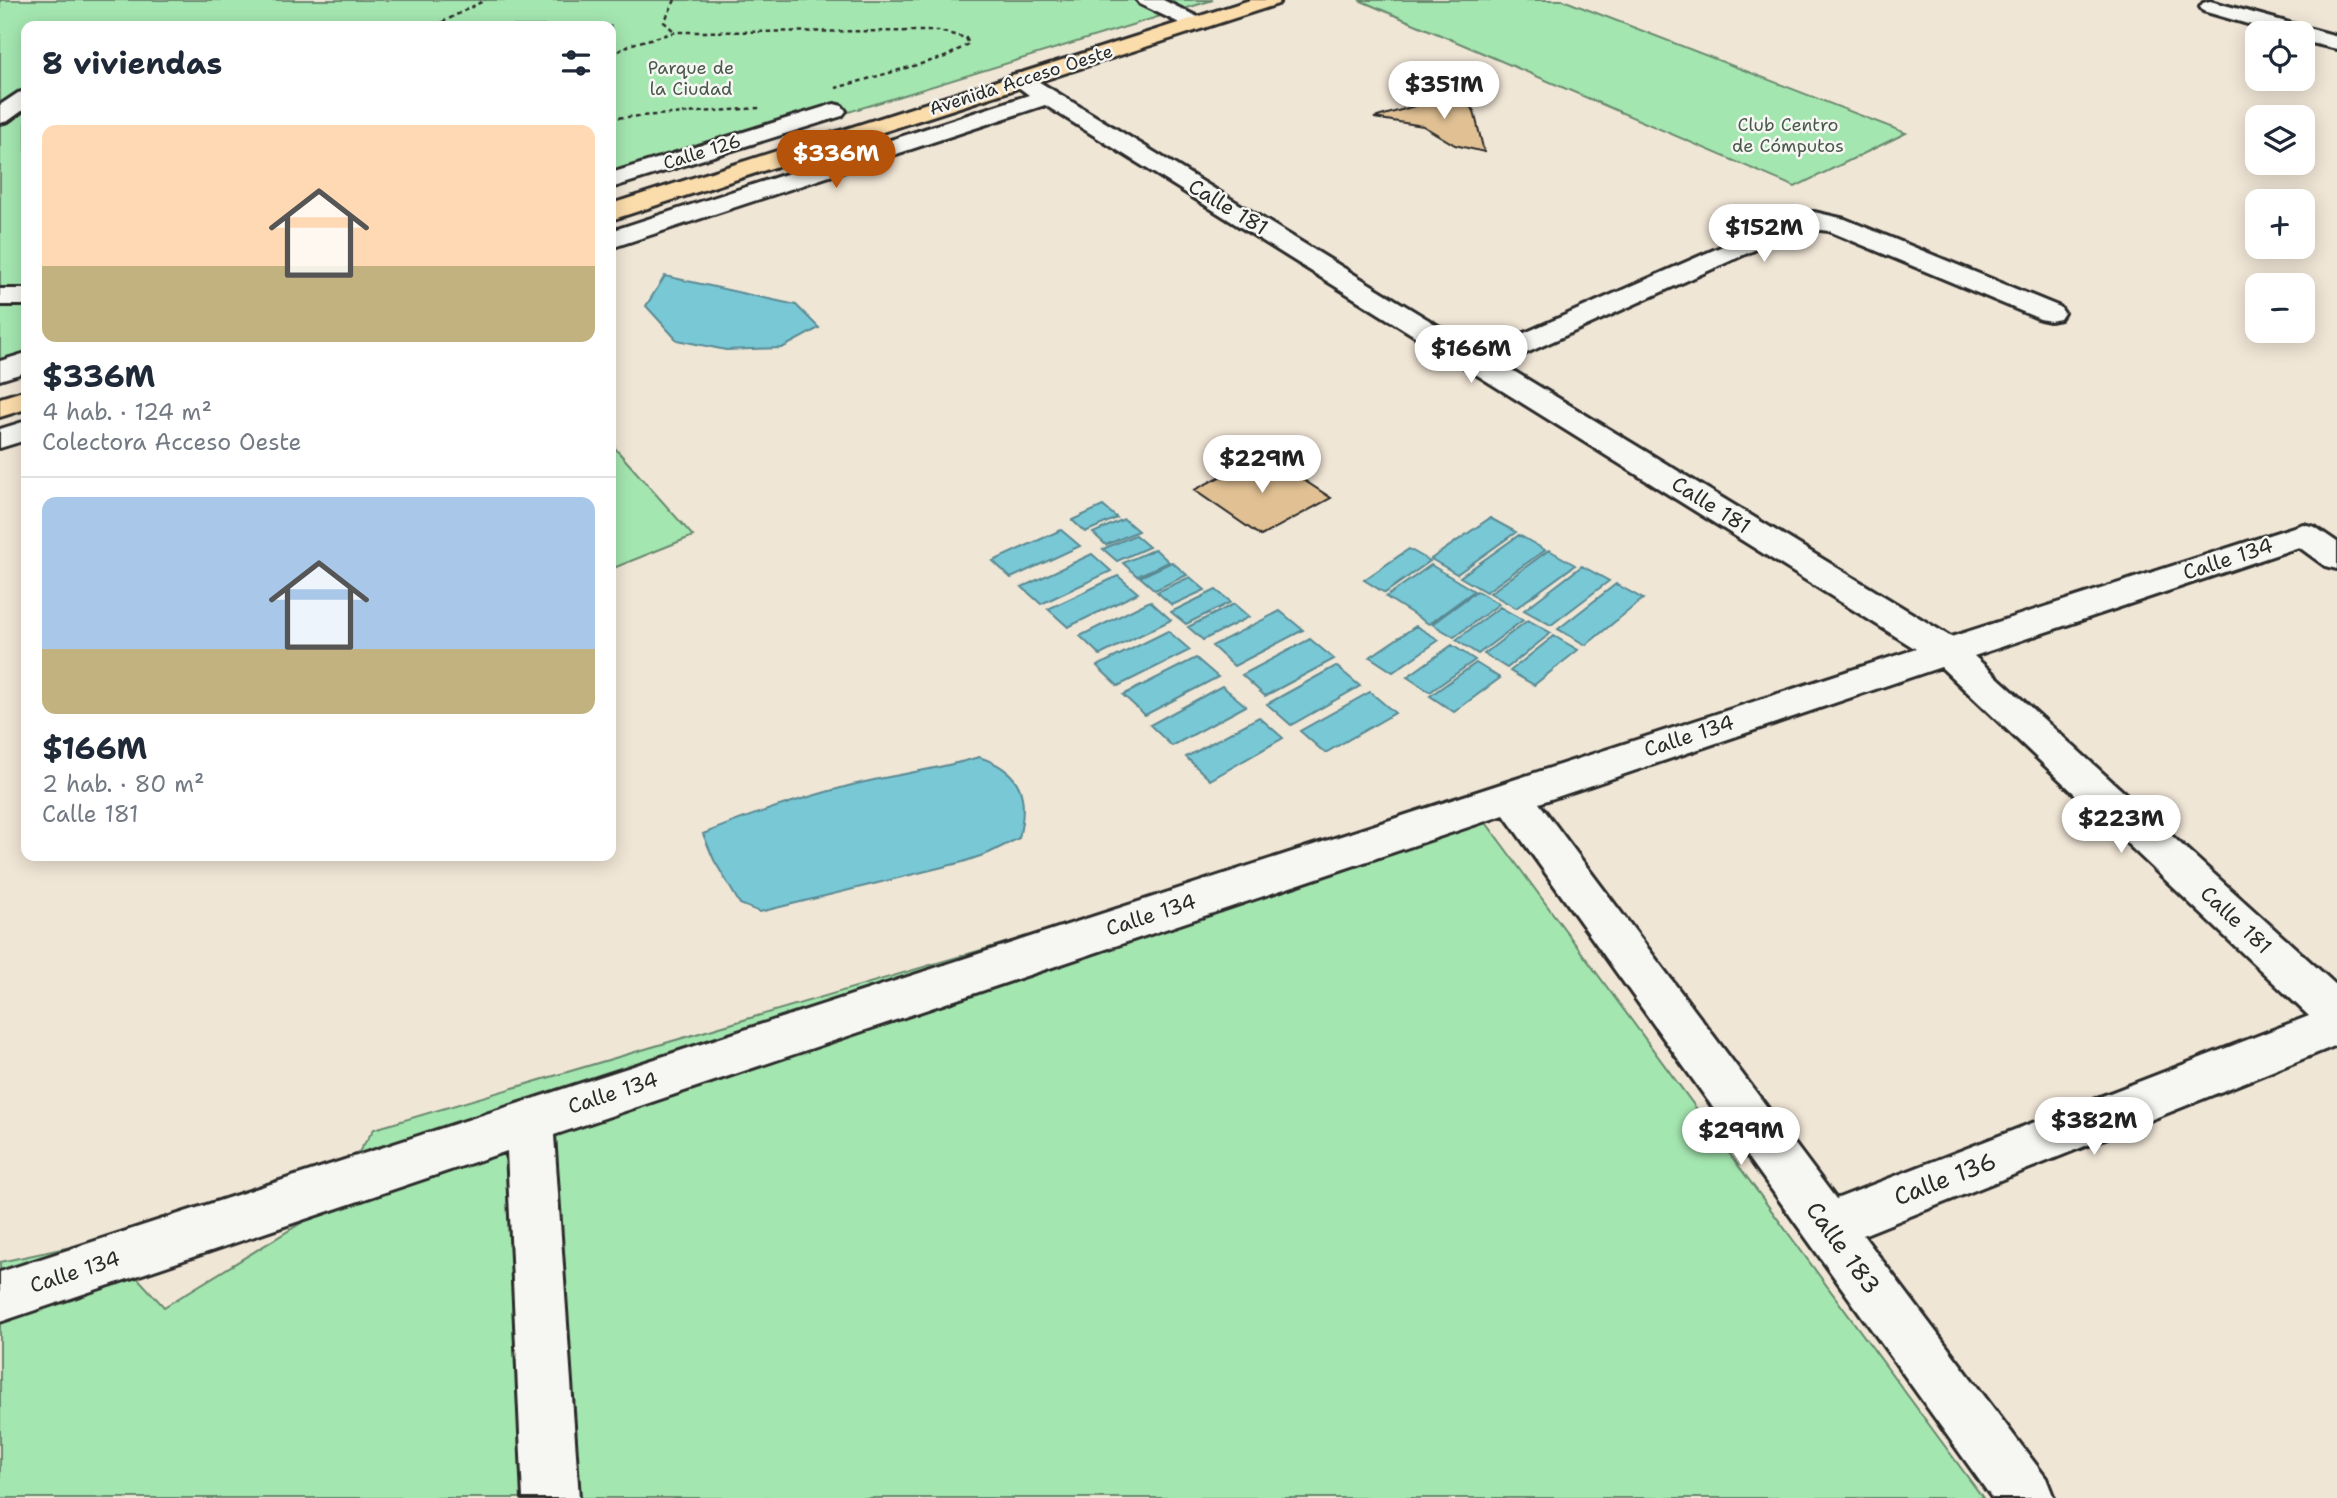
<!DOCTYPE html>
<html lang="es">
<head>
<meta charset="utf-8">
<style>
  :root { --surface:#fff; --page:#f2f2f3; --text:#1f2937; --muted:#747a83; --line:#e0e1e3; --accent:#b45309 }
  body { margin:0; font-family:"Shantell Sans",sans-serif; background:var(--page); color:var(--text); height:100vh; display:flex; flex-direction:column; font-size:26px; white-space:nowrap }
  * { box-sizing:border-box; margin:0 }
  p { font-size:23px; color:var(--muted) }
  .icon { flex:none; width:38px; height:38px; fill:none; stroke:currentColor; stroke-width:2; stroke-linecap:round; stroke-linejoin:round }
  .map { position:relative; flex:1; overflow:hidden }
  .drawer { position:absolute; left:21px; top:21px; width:595px; height:840px; display:flex; flex-direction:column; background:var(--surface); border-radius:14px; box-shadow:0 4px 18px #0003 }
  .drawer>* { flex:none }
  .buttons { position:absolute; left:2245px; top:21px; display:grid; gap:14px }
  .buttons a { display:grid; place-items:center; width:70px; height:70px; border-radius:14px; background:var(--surface); box-shadow:0 4px 18px #0003; font-size:35px }
  .price { position:absolute; translate:-50% -60px; padding:0 16px; border-radius:24px; background:#fff; color:#222; font-size:23px; line-height:46px; filter:drop-shadow(0 2px 4px #0008) }
  .price::after { content:''; position:absolute; left:50%; top:42px; width:21px; height:16px; margin-left:-10px; background:inherit; clip-path:polygon(0 0,100% 0,50% 100%) }
  .price.on { background:var(--accent); color:#fff }
  ul { padding:0; list-style:none }
  li { display:grid; align-content:center; gap:14px; height:371px; padding:0 21px }
  li+li { border-top:2px solid var(--line) }
  li span { display:grid; place-items:center; height:217px; border-radius:14px; color:#555 }
  li>.icon { margin-inline-start:auto }
  span .icon { width:126px; height:126px; fill:#fffc; stroke-width:1 }
  li b { font-size:30px }
  h2 { display:flex; justify-content:space-between; align-items:center; height:84px; padding:0 21px; font-size:30px }
  .map>svg:first-child { display:block }
</style>
</head>
<body>
<div class="map">
<svg width="2337" height="1498" viewBox="0 0 2337 1498">
  <rect width="100%" height="100%" fill="#f0e6d6"/>
  <filter id="ink" filterUnits="userSpaceOnUse"><feTurbulence type="fractalNoise" baseFrequency=".0143" numOctaves="2"/><feDisplacementMap in="SourceGraphic" scale="14" xChannelSelector="R" yChannelSelector="G"/><feConvolveMatrix kernelMatrix="1 2 1 2 8 2 1 2 1" color-interpolation-filters="sRGB"/></filter>
  <g filter="url(#ink)">
    <path fill="#a4e6b0" stroke="#68886e" stroke-width="2" d="M0,0H1213L611,185V26H26V365L0,373Z
      M1359,0H1563L1906,133L1795,187Z
      M613,446L693,536L611,569V447Z
      M1473,805L1983,1498H0V1262L103,1240L164,1307L319,1212L374,1129Z"/>
    <path fill="#79c8d6" stroke="#5a8992" stroke-width="2" d="M665,276L796,305L819,328L782,348L726,350L677,340L646,306Z
      M1103,506L1117,518L1085,532L1072,520Z
      M1490,518L1516,532L1457,574L1431,559Z
      M1124,519L1138,531L1106,545L1093,533Z
      M1061,530L1080,546L1011,578L993,561Z
      M1135,535L1149,547L1117,561L1103,549Z
      M1519,535L1545,550L1486,592L1460,577Z
      M1155,549L1169,562L1137,576L1123,563Z
      M1409,549L1430,561L1385,593L1364,580Z
      M1549,550L1575,565L1516,608L1490,593Z
      M1092,554L1111,571L1041,604L1022,587Z
      M1172,562L1187,575L1155,590L1140,577Z
      M1431,565L1474,591L1429,624L1386,597Z
      M1582,566L1609,581L1551,625L1524,610Z
      M1118,576L1138,593L1068,627L1048,609Z
      M1190,577L1205,590L1172,605L1157,592Z
      M1616,584L1643,599L1586,645L1558,629Z
      M1216,590L1231,602L1186,624L1171,612Z
      M1477,591L1499,604L1454,637L1432,624Z
      M1150,601L1171,620L1100,655L1080,636Z
      M1234,604L1249,617L1203,640L1188,627Z
      M1500,607L1523,620L1478,654L1456,640Z
      M1280,611L1303,630L1234,666L1212,646Z
      M1528,620L1551,633L1507,668L1484,654Z
      M1416,626L1439,640L1393,672L1370,657Z
      M1168,631L1190,650L1118,686L1097,666Z
      M1554,636L1578,650L1534,685L1510,671Z
      M1310,639L1334,659L1265,696L1242,675Z
      M1452,645L1475,660L1430,692L1407,677Z
      M1196,658L1218,677L1145,715L1123,695Z
      M1476,663L1500,678L1454,712L1430,696Z
      M1336,666L1360,686L1291,725L1267,704Z
      M1222,686L1246,706L1172,746L1150,725Z
      M1370,692L1395,713L1325,753L1300,731Z
      M1259,717L1283,738L1210,780L1186,757Z
      M979,757C1022,771 1029,796 1019,838L989,853L963,862L760,912L740,904L714,860L703,834C751,814 802,798 852,785C895,774 937,770 979,757Z"/>
    <path fill="#e1c194" stroke="#2b2b2b" stroke-width="2" d="M1445,97L1464,100L1474,111L1484,152L1455,145L1423,126L1374,118Z
      M1264,454L1331,498L1261,536L1194,490Z"/>
    <g fill="none" stroke-linecap="round" stroke-linejoin="round">
      <g stroke="#2b2b2b" stroke-width="6">
        <path id="minor" d="M1137,0H1163L1204,20L1208,24L1204,28H1190L1140,4Z
          M2210,1L2337,36V49L2303,41V33H2279L2203,11L2200,7L2203,3Z
          M1020,73L1028,75L1481,352L1798,213L1814,212L1845,219L2060,307L2064,313L2060,319L2050,321L2040,319L1829,231L1803,228L1502,364L1951,637L2303,524L2315,527L2337,542V569L2325,566L2299,547L1974,656L2337,986V1045L1863,1235L2046,1478L2054,1498H1992L1504,815L554,1135L579,1498H523L507,1151L0,1322V1272L1916,649L1045,105L611,248V231L1029,95L1009,80L1012,75ZM1941,667L2309,1016L1836,1199L1539,803Z
          M26,91V108L8,121L0,123V105L18,93Z
          M834,104L842,106L846,111L842,116L611,188V173Z
          M0,289H26V305H0Z
          M26,353V372L0,380V361Z
          M26,421V440L0,448V429Z"/>
      </g>
      <g stroke="#2b2b2b" stroke-width="6">
        <path id="highway" d="M1250,0H1281L1278,4L611,220V204Z
          M26,390V409L0,417V398Z"/>
      </g>
      <path stroke="#2b2b2b" stroke-width="2.5" stroke-dasharray="4.5 3.5" stroke-linecap="butt" d="M675,0L664,22L675,32
        M435,26L485,0
        M611,55L632,44L676,32L939,31L966,38L969,44L945,57L836,88
        M611,118L760,108"/>
      <use href="#minor" fill="#f6f6f2" fill-rule="evenodd"/>
      <use href="#highway" fill="#fbdcab" fill-rule="evenodd"/>
    </g>
  </g>
  <g text-anchor="middle" dominant-baseline="central" stroke-width="5" stroke-linejoin="round" paint-order="stroke">
    <g font-size="18" fill="#495a4c" stroke="#f6f6f2">
      <text x="691" y="68">Parque de<tspan x="691" dy="21">la Ciudad</tspan></text>
      <text x="1788" y="125">Club Centro<tspan x="1788" dy="21">de Cómputos</tspan></text>
    </g>
    <g font-size="18" fill="#2b2b2b" stroke="#f6f6f2">
      <text transform="translate(1021 80) rotate(-18)">Avenida Acceso Oeste</text>
      <text transform="translate(702 152) rotate(-17)">Calle 126</text>
    </g>
    <g font-size="21" fill="#2b2b2b" stroke="#f6f6f2">
      <text transform="translate(1228 207) rotate(31)">Calle 181</text>
      <text transform="translate(1711 505) rotate(32)">Calle 181</text>
      <text transform="translate(2228 559) rotate(-18)">Calle 134</text>
      <text transform="translate(1689 736) rotate(-18)">Calle 134</text>
      <text transform="translate(1151 915) rotate(-18)">Calle 134</text>
      <text transform="translate(2236 920) rotate(43)">Calle 181</text>
      <text transform="translate(613 1093) rotate(-18)">Calle 134</text>
      <text transform="translate(75 1272) rotate(-18)">Calle 134</text>
    </g>
    <g font-size="24" fill="#2b2b2b" stroke="#f6f6f2">
      <text transform="translate(1945 1179) rotate(-21)">Calle 136</text>
      <text transform="translate(1843 1248) rotate(54)">Calle 183</text>
    </g>
  </g>
</svg>
<div class="buttons">
<a><svg class="icon" aria-label="locate" viewBox="0 0 24 24"><circle cx="12" cy="12" r="6"/><path d="M12 2v4M12 18v4M2 12h4M18 12h4"/></svg></a>
<a><svg class="icon" aria-label="layers" viewBox="0 0 24 24"><path d="M12 4l9 5-9 5-9-5zM3 14l9 5 9-5"/></svg></a>
<a>+</a>
<a>−</a>
</div>
<b class="price" style="left:1444px;top:121px">$351M</b>
<b class="price on" style="left:836px;top:190px">$336M</b>
<b class="price" style="left:1764px;top:264px">$152M</b>
<b class="price" style="left:1471px;top:385px">$166M</b>
<b class="price" style="left:1262px;top:495px">$229M</b>
<b class="price" style="left:2121px;top:855px">$223M</b>
<b class="price" style="left:2094px;top:1157px">$382M</b>
<b class="price" style="left:1741px;top:1167px">$299M</b>
<section class="drawer">
<h2>8 viviendas<svg class="icon" aria-label="filters" viewBox="0 0 24 24"><path d="M4 7h16M4 17h16"/><circle cx="9" cy="7" r="2"/><circle cx="15" cy="17" r="2"/></svg></h2>
<ul>
<li><span style="background:linear-gradient(#ffd9b3 65%,#c2b280 0)"><svg class="icon" aria-label="home" viewBox="0 0 24 24"><path d="M3 11l9-7 9 7M6 9v11h12V9"/></svg></span><div><b>$336M</b><p>4 hab. · 124 m²</p><p>Colectora Acceso Oeste</p></div></li>
<li><span style="background:linear-gradient(#a9c7e8 70%,#c2b280 0)"><svg class="icon" aria-label="home" viewBox="0 0 24 24"><path d="M3 11l9-7 9 7M6 9v11h12V9"/></svg></span><div><b>$166M</b><p>2 hab. · 80 m²</p><p>Calle 181</p></div></li>
</ul>
</section>
</div>
</body>
</html>
